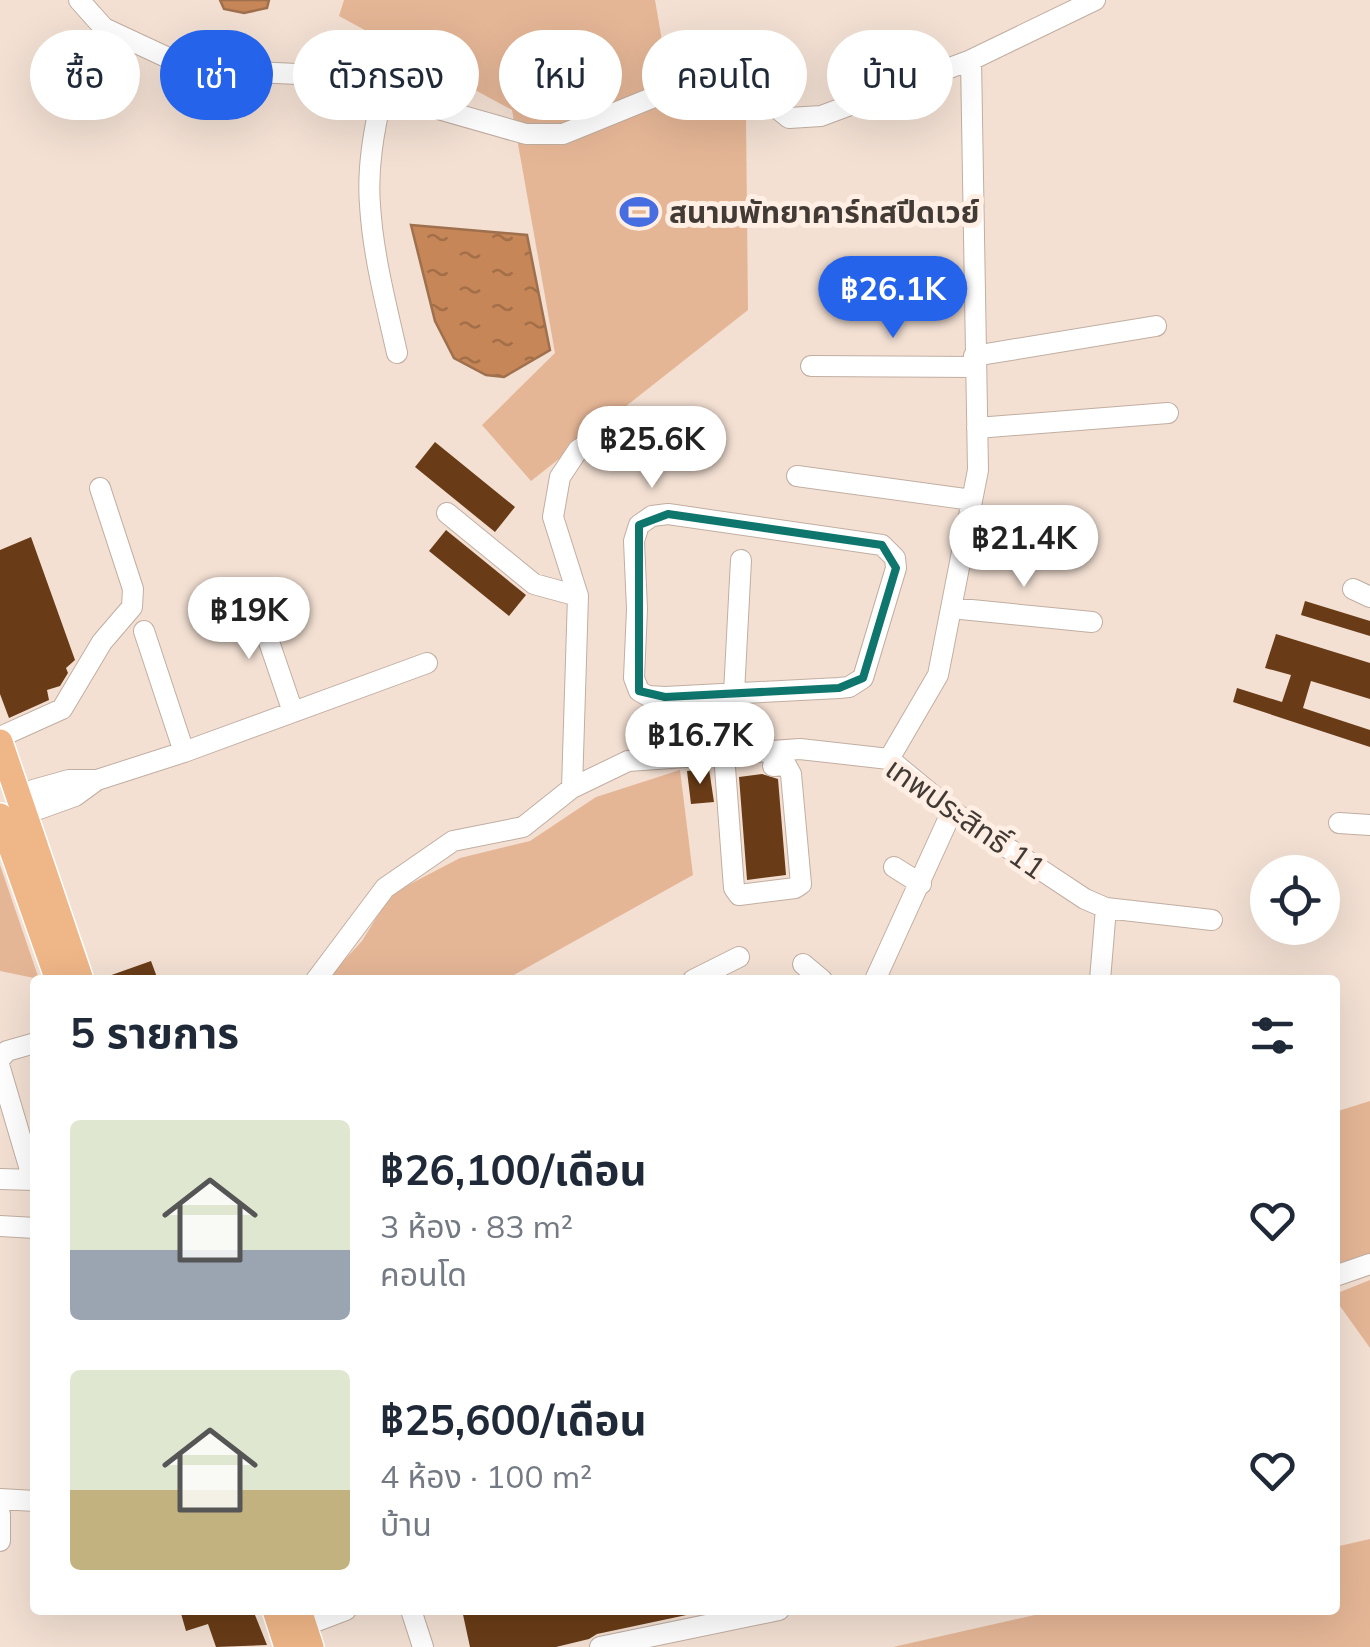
<!DOCTYPE html>
<html lang="th">
<head>
<meta charset="utf-8">
<style>
  :root { --surface:#fff; --page:#f6f6f7; --text:#1f2937; --muted:#747a83; --accent:#2563eb }
  body { margin:0; font-family:Mulish,"Noto Sans Thai",sans-serif; background:var(--page); color:var(--text); height:100vh; display:flex; flex-direction:column; font-size:38px; white-space:nowrap }
  * { box-sizing:border-box; margin:0 }
  p { font-size:32px; color:var(--muted) }
  .icon { flex:none; width:55px; height:55px; fill:none; stroke:currentColor; stroke-width:2; stroke-linecap:round; stroke-linejoin:round }
  .map { position:relative; flex:1; overflow:hidden }
  .side { position:absolute; left:30px; top:975px; width:1310px; height:640px; display:flex; flex-direction:column; background:var(--surface); border-radius:10px; box-shadow:0 10px 40px #0002 }
  .side>* { flex:none }
  .banner { position:absolute; left:30px; top:30px; width:1310px; height:90px; display:flex; gap:20px }
  .fabs { position:absolute; left:1250px; top:855px; display:grid; gap:20px }
  .fabs a { display:grid; place-items:center; width:90px; height:90px; border-radius:50%; background:var(--surface); box-shadow:0 10px 40px #0002; font-size:50px }
  .price { position:absolute; translate:-50% -85px; padding:0 22px; border-radius:35px; background:#fff; color:#222; font-size:32px; line-height:65px; filter:drop-shadow(0 2px 5px #0008) }
  .price::after { content:''; position:absolute; left:50%; top:60px; width:30px; height:22px; margin-left:-15px; background:inherit; clip-path:polygon(0 0,100% 0,50% 100%) }
  .price.active { background:var(--accent); color:#fff }
  ul { padding:0; list-style:none }
  li { display:flex; align-items:center; gap:30px; height:250px; padding:0 40px }
  li span { display:grid; place-items:center; flex:none; width:280px; height:200px; border-radius:10px; color:#555 }
  li>.icon { margin-inline-start:auto }
  span .icon { width:120px; height:120px; fill:#fffc; stroke-width:1 }
  li b { font-size:42px }
  h2 { display:flex; justify-content:space-between; align-items:center; height:120px; padding:0 40px; font-size:42px }
  .pill { padding:0 35px; border-radius:45px; background:var(--surface); box-shadow:0 10px 40px #0002; font-size:35px; line-height:90px }
  .pill.active { background:var(--accent); color:#fff }
  .map>svg:first-child { display:block }
</style>
</head>
<body>
<div class="map">
<svg width="1370" height="1647" viewBox="0 0 1370 1647">
  <defs>
    <pattern id="water-ripples" width="26" height="14" patternUnits="userSpaceOnUse" patternTransform="scale(2.5)"><rect width="26" height="14" fill="#c78657"/><path d="M2 4q2-2 4 0t4 0M15 11q2-2 4 0t4 0" fill="none" stroke="#a36f49"/></pattern>
  </defs>
  <rect width="100%" height="100%" fill="#f3e0d3"/>
  <path fill="#e5b696" d="M344,0H655L666,64L746,115L748,310L531,481L482,425L555,353L512,110L339,16Z
    M680,770L693,875L505,980H326L362,941L391,894L460,858L530,841L596,797Z
    M0,865L39,979L0,971Z
    M1370,1101V1264L1335,1277V1112Z
    M1370,1280V1348L1335,1299V1294Z
    M1370,1539V1647H893L1057,1610H1335V1547Z"/>
  <path fill="url(#water-ripples)" stroke="#9f704d" stroke-width="2.5" d="M220,0H269L267,8L244,13L224,9Z
    M411,225L527,235L550,350L504,377L486,375L454,358L435,321Z"/>
  <path fill="#693c17" d="M435,442L515,507L495,532L415,467Z
    M446,530L526,595L509,616L429,551Z
    M31,537L75,660L66,668L68,673L60,686L47,690L49,700L9,718L0,694V550Z
    M1305,601L1370,621V636L1301,615Z
    M1276,634L1370,663V699L1311,681L1303,708L1370,730V747L1233,702L1237,688L1282,702L1291,675L1265,668Z
    M709,769L714,802L691,804L687,771Z
    M762,774L778,779L786,875L747,880L739,777Z
    M151,961L158,980H103V978Z
    M180,1610H253L267,1645L216,1647L208,1624L186,1631Z
    M462,1610H695L696,1613L597,1634L589,1639L556,1647H470Z"/>
  <g fill="none" stroke-linecap="round" stroke-linejoin="round">
    <g stroke="#c1aea2" stroke-width="22">
      <path id="minor" d="M79,0L104,28L192,69L319,75L526,134H563L696,80L737,76L789,118L821,116L971,60L1095,0
        M382,95C374,130 367,168 370,205C373,255 386,304 397,353
        M974,356L1156,326
        M811,366L975,367
        M977,428L1168,413
        M797,476L972,500
        M447,513L534,584L578,596
        M668,514L882,545L895,558L896,568L863,678L849,687L839,688L665,697L648,696L639,691L634,678L637,609L634,541L639,525L652,516Z
        M741,560L734,693L724,754L734,888L739,895L795,888L801,884L791,774L786,765L773,766
        M1353,589L1370,597
        M253,595L293,712
        M951,608L1092,622
        M144,631L184,752
        M0,737L62,709L102,642L132,607L133,589L100,488
        M889,759L938,675L978,470L971,60
        M572,788L578,596L553,517L560,477L578,450L619,422
        M19,794L69,780H97
        M25,814L75,796L97,780L184,752L427,663
        M1339,823L1370,825
        M894,867L921,884
        M803,964L822,980
        M316,980L385,888L453,841L523,827L572,788L628,761L800,749L889,759L952,811L1085,899L1106,908L1212,920
        M693,980L739,957
        M875,980L952,811
        M1100,980L1106,908
        M0,1059L7,1051L35,1043
        M0,1068L33,1180
        M0,1179L35,1180
        M0,1226L35,1228
        M1335,1276L1370,1264
        M0,1499L35,1501
        M0,1514V1541
        M411,1610L423,1647
        M304,1626L346,1610
        M600,1647L779,1610"/>
    </g>
    <g stroke="#fff" stroke-width="28">
      <path id="major" d="M0,742L81,980
        M0,816L58,980
        M275,1610L287,1647
        M299,1610L311,1647"/>
    </g>
    <use href="#minor" stroke="#fff" stroke-width="20"/>
    <use href="#major" stroke="#efb687" stroke-width="25"/>
  </g>
  <path fill="none" stroke="#0f766e" stroke-width="8" stroke-linejoin="round" d="M668,514L882,545L896,568L863,678L839,688L665,697L639,691V525Z"/>
  <defs>
    <g id="stadium-bare" transform="scale(3)"><path d="M0-5a6.5 5 0 1 0 0 10a6.5 5 0 1 0 0-10ZM-3.5-1.8h7v3.6h-7Z" fill="#466ee0" stroke="#feeee4" stroke-width="2.5" paint-order="stroke"/></g>
  </defs>
  <g fill-rule="evenodd">
    <use href="#stadium-bare" x="639" y="212"/>
  </g>
  <g text-anchor="middle" dominant-baseline="central" stroke-width="10" stroke-linejoin="round" paint-order="stroke">
    <g font-size="30" font-weight="bold" fill="#423b35" stroke="#feeee4" text-anchor="start">
      <text x="669" y="212">สนามพัทยาคาร์ทสปีดเวย์</text>
    </g>
    <g font-size="30" fill="#423b35" stroke="#feeee4">
      <text transform="translate(966 818) rotate(35)">เทพประสิทธิ์ 11</text>
    </g>
  </g>
</svg>
<div class="fabs">
<a><svg class="icon" aria-label="locate" viewBox="0 0 24 24"><circle cx="12" cy="12" r="6"/><path d="M12 2v4M12 18v4M2 12h4M18 12h4"/></svg></a>
</div>
<b class="price active" style="left:893px;top:341px">฿26.1K</b>
<b class="price" style="left:652px;top:491px">฿25.6K</b>
<b class="price" style="left:1024px;top:590px">฿21.4K</b>
<b class="price" style="left:249px;top:662px">฿19K</b>
<b class="price" style="left:700px;top:787px">฿16.7K</b>
<div class="banner">
<a class="pill">ซื้อ</a>
<a class="pill active">เช่า</a>
<a class="pill">ตัวกรอง</a>
<a class="pill">ใหม่</a>
<a class="pill">คอนโด</a>
<a class="pill">บ้าน</a>
</div>
<section class="side">
<h2>5 รายการ<svg class="icon" aria-label="filters" viewBox="0 0 24 24"><path d="M4 7h16M4 17h16"/><circle cx="9" cy="7" r="2"/><circle cx="15" cy="17" r="2"/></svg></h2>
<ul>
<li><span style="background:linear-gradient(#dfe7d0 65%,#9aa5b1 0)"><svg class="icon" aria-label="home" viewBox="0 0 24 24"><path d="M3 11l9-7 9 7M6 9v11h12V9"/></svg></span><div><b>฿26,100/เดือน</b><p>3 ห้อง · 83 m²</p><p>คอนโด</p></div><svg class="icon" aria-label="heart" viewBox="0 0 24 24"><path d="M12 20l-8-8c-3-5 5-10 8-4 3-6 11-1 8 4z"/></svg></li>
<li><span style="background:linear-gradient(#dfe7d0 60%,#c2b280 0)"><svg class="icon" aria-label="home" viewBox="0 0 24 24"><path d="M3 11l9-7 9 7M6 9v11h12V9"/></svg></span><div><b>฿25,600/เดือน</b><p>4 ห้อง · 100 m²</p><p>บ้าน</p></div><svg class="icon" aria-label="heart" viewBox="0 0 24 24"><path d="M12 20l-8-8c-3-5 5-10 8-4 3-6 11-1 8 4z"/></svg></li>
</ul>
</section>
</div>
</body>
</html>
